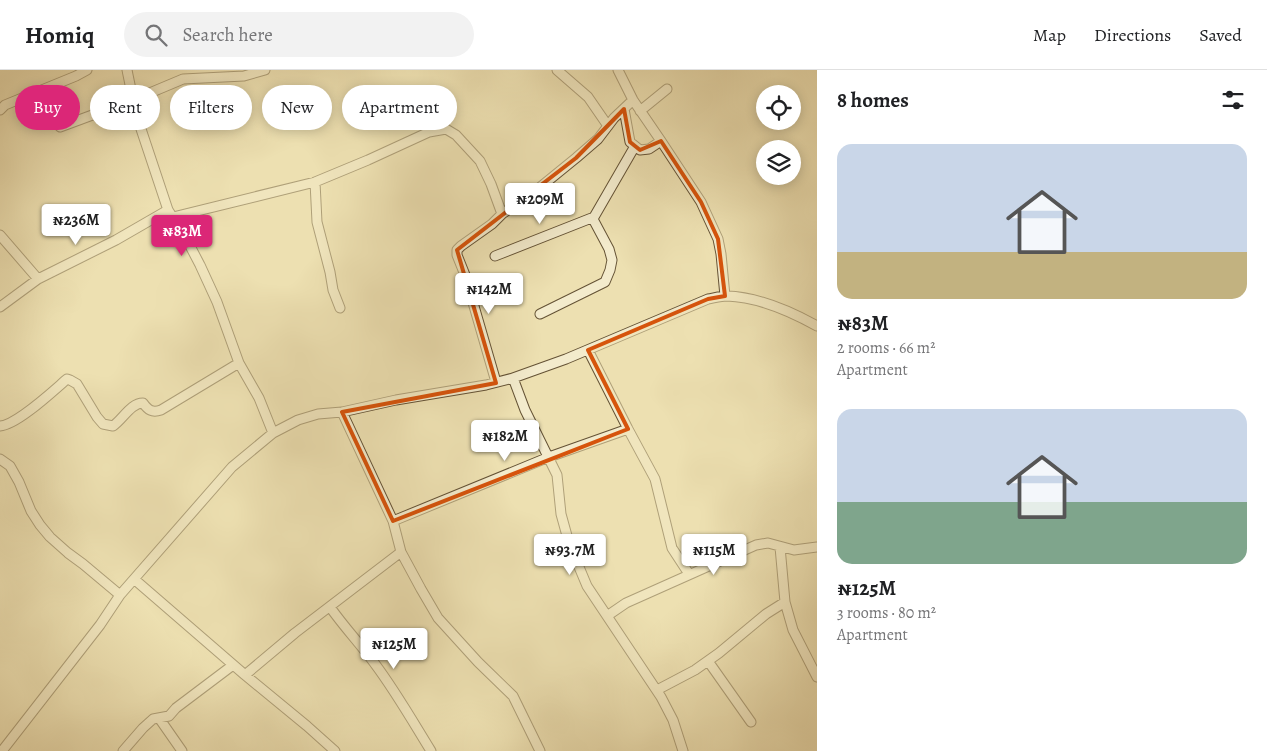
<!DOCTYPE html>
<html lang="en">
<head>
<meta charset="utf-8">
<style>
  :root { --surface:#fff; --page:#f2f2f2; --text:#202124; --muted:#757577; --line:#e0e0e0; --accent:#db2777 }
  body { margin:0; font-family:Alegreya,serif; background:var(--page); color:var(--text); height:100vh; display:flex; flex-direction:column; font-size:19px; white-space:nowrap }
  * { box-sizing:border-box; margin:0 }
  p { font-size:16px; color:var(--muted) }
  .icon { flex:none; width:28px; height:28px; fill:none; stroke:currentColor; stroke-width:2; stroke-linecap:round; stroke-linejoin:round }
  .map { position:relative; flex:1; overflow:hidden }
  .drawer { display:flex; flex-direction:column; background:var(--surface); width:450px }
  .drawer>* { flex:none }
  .guide { position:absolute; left:15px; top:15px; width:475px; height:45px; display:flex; gap:10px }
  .buttons { position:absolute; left:756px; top:15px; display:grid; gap:10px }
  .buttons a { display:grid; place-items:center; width:45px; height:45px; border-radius:50%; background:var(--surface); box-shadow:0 2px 12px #0003; font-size:25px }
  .price { position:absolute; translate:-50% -42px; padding:0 11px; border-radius:5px; background:#fff; color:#222; font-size:16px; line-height:32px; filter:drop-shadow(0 1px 2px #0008) }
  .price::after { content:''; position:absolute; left:50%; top:30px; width:15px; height:11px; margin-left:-8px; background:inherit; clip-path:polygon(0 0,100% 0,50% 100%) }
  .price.selected { background:var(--accent); color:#fff }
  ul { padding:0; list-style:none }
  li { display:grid; align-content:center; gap:10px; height:265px; padding:0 20px }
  li span { display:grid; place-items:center; height:155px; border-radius:15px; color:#555 }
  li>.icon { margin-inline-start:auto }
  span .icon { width:90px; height:90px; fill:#fffc; stroke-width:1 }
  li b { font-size:21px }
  h2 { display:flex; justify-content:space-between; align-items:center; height:60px; padding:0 20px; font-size:21px }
  .pill { padding:0 18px; border-radius:22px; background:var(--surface); box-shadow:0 2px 12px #0003; font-size:18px; line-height:45px }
  .pill.selected { background:var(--accent); color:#fff }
  header { display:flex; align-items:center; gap:30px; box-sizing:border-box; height:70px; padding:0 25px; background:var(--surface); border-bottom:1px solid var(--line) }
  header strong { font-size:24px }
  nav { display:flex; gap:28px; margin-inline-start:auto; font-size:18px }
  .search { width:350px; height:45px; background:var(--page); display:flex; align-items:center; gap:12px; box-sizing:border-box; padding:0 18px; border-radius:28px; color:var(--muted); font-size:19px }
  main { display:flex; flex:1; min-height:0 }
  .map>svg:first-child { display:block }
</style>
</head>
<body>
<header>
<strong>Homiq</strong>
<div class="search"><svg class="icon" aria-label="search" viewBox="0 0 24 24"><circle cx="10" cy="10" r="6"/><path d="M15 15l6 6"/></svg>Search here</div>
<nav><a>Map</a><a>Directions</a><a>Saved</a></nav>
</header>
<main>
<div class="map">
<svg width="817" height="681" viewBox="0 0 817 681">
  <rect width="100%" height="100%" fill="#ede0b1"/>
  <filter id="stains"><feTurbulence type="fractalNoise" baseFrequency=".004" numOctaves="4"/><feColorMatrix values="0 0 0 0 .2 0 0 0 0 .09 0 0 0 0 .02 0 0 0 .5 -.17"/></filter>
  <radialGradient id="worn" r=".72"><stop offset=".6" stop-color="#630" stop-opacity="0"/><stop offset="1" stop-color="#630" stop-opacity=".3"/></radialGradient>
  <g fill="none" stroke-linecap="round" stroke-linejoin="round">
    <g stroke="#645235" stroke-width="11">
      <path id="minor" d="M127,0L136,44L168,140L188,172L200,195L217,232L239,293L259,328L273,363
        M557,0L588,27L608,56
        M618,0L633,30L661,71L701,132L718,169L721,184L725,226
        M624,39L630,72L640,80L649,79L661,71
        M0,40L5,35L76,6L87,0
        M640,41L667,19
        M60,57L133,30L183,9L244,6L265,0
        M315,112L317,152L330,202L333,220L340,238
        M173,147L315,112L368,90L429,62L446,59L456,65L480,91L491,114L502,144
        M0,165L38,209
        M495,186L594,147
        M0,237L38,209L116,170L168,140
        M540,244L605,212L610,200L612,190L609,179L593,149L594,147L635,76
        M588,280L628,359L655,409L672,478L689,504
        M513,308L525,340L557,405L561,444L569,473L587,516L661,627L673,650L683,681
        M496,312L465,205L457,185V180L461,176L492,154L502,144L533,123L576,88L598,69L614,48L633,30
        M342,342L393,451L401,482L421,519L438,548L478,592L513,626L540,681
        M0,356C17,355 53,321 67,309L70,310L77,314L97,347L103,354L113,356C123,349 131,333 143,333C148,340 152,343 161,340L239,293
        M0,389L10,396L19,412L31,441L40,455L50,467L68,483L83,494L120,525
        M393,451L549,387L628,359
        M780,477L785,532L793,560L817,607
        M134,509L245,605L307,656L335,681
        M330,537C344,557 361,575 375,594C396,622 413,652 431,681
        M607,546L626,533L756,475L768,473L794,480L817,477
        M708,591L751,652
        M245,605L295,563L401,482
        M657,620L695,600L719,583L766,544L785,532
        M159,648L182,681
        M2,681L100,555L120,525L232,397L273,363L298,350L318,344L342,342L396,330L486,315L513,308L566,289L708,229C714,228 721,226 727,226C759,227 790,241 817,256
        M123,681L143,658L153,649L169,646L176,638L233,595"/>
    </g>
    <use href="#minor" stroke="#f3ebcc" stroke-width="9"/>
  </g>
  <path d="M0 0H817V681H0ZM624,39L630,72L640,80L661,71L701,132L718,169L725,226L708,229L588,280L628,359L393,451L342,342L496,313L457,180L576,88Z" fill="#ede0b1" fill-opacity=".55" fill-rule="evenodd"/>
  <path fill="none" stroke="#d6540c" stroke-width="4" stroke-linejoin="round" d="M624,39L630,72L640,80L661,71L701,132L718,169L725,226L708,229L588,280L628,359L393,451L342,342L496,313L457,180L576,88Z"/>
  <rect width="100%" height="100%" filter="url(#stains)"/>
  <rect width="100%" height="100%" fill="url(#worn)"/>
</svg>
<div class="buttons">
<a><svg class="icon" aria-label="locate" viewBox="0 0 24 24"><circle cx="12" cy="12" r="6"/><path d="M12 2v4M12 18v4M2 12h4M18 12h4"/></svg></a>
<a><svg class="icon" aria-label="layers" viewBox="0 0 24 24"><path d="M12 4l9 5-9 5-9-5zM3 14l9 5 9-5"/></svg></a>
</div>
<b class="price" style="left:540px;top:155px">₦209M</b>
<b class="price" style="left:76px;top:176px">₦236M</b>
<b class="price selected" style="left:182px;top:187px">₦83M</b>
<b class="price" style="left:489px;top:245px">₦142M</b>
<b class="price" style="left:505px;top:392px">₦182M</b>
<b class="price" style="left:570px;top:506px">₦93.7M</b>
<b class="price" style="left:714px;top:506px">₦115M</b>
<b class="price" style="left:394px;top:600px">₦125M</b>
<div class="guide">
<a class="pill selected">Buy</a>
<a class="pill">Rent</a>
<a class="pill">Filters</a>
<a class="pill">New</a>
<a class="pill">Apartment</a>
</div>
</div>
<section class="drawer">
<h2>8 homes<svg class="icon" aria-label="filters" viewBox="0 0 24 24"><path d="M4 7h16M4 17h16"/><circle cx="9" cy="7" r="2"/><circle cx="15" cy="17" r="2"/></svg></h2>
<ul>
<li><span style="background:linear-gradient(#c9d6e8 70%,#c2b280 0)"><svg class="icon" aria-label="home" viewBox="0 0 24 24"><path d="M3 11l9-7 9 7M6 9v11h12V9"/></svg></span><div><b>₦83M</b><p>2 rooms · 66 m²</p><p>Apartment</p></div></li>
<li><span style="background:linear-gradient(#c9d6e8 60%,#7fa58c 0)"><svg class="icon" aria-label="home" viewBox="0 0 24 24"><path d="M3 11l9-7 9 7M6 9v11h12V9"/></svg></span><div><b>₦125M</b><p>3 rooms · 80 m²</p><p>Apartment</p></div></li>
</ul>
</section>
</main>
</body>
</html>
